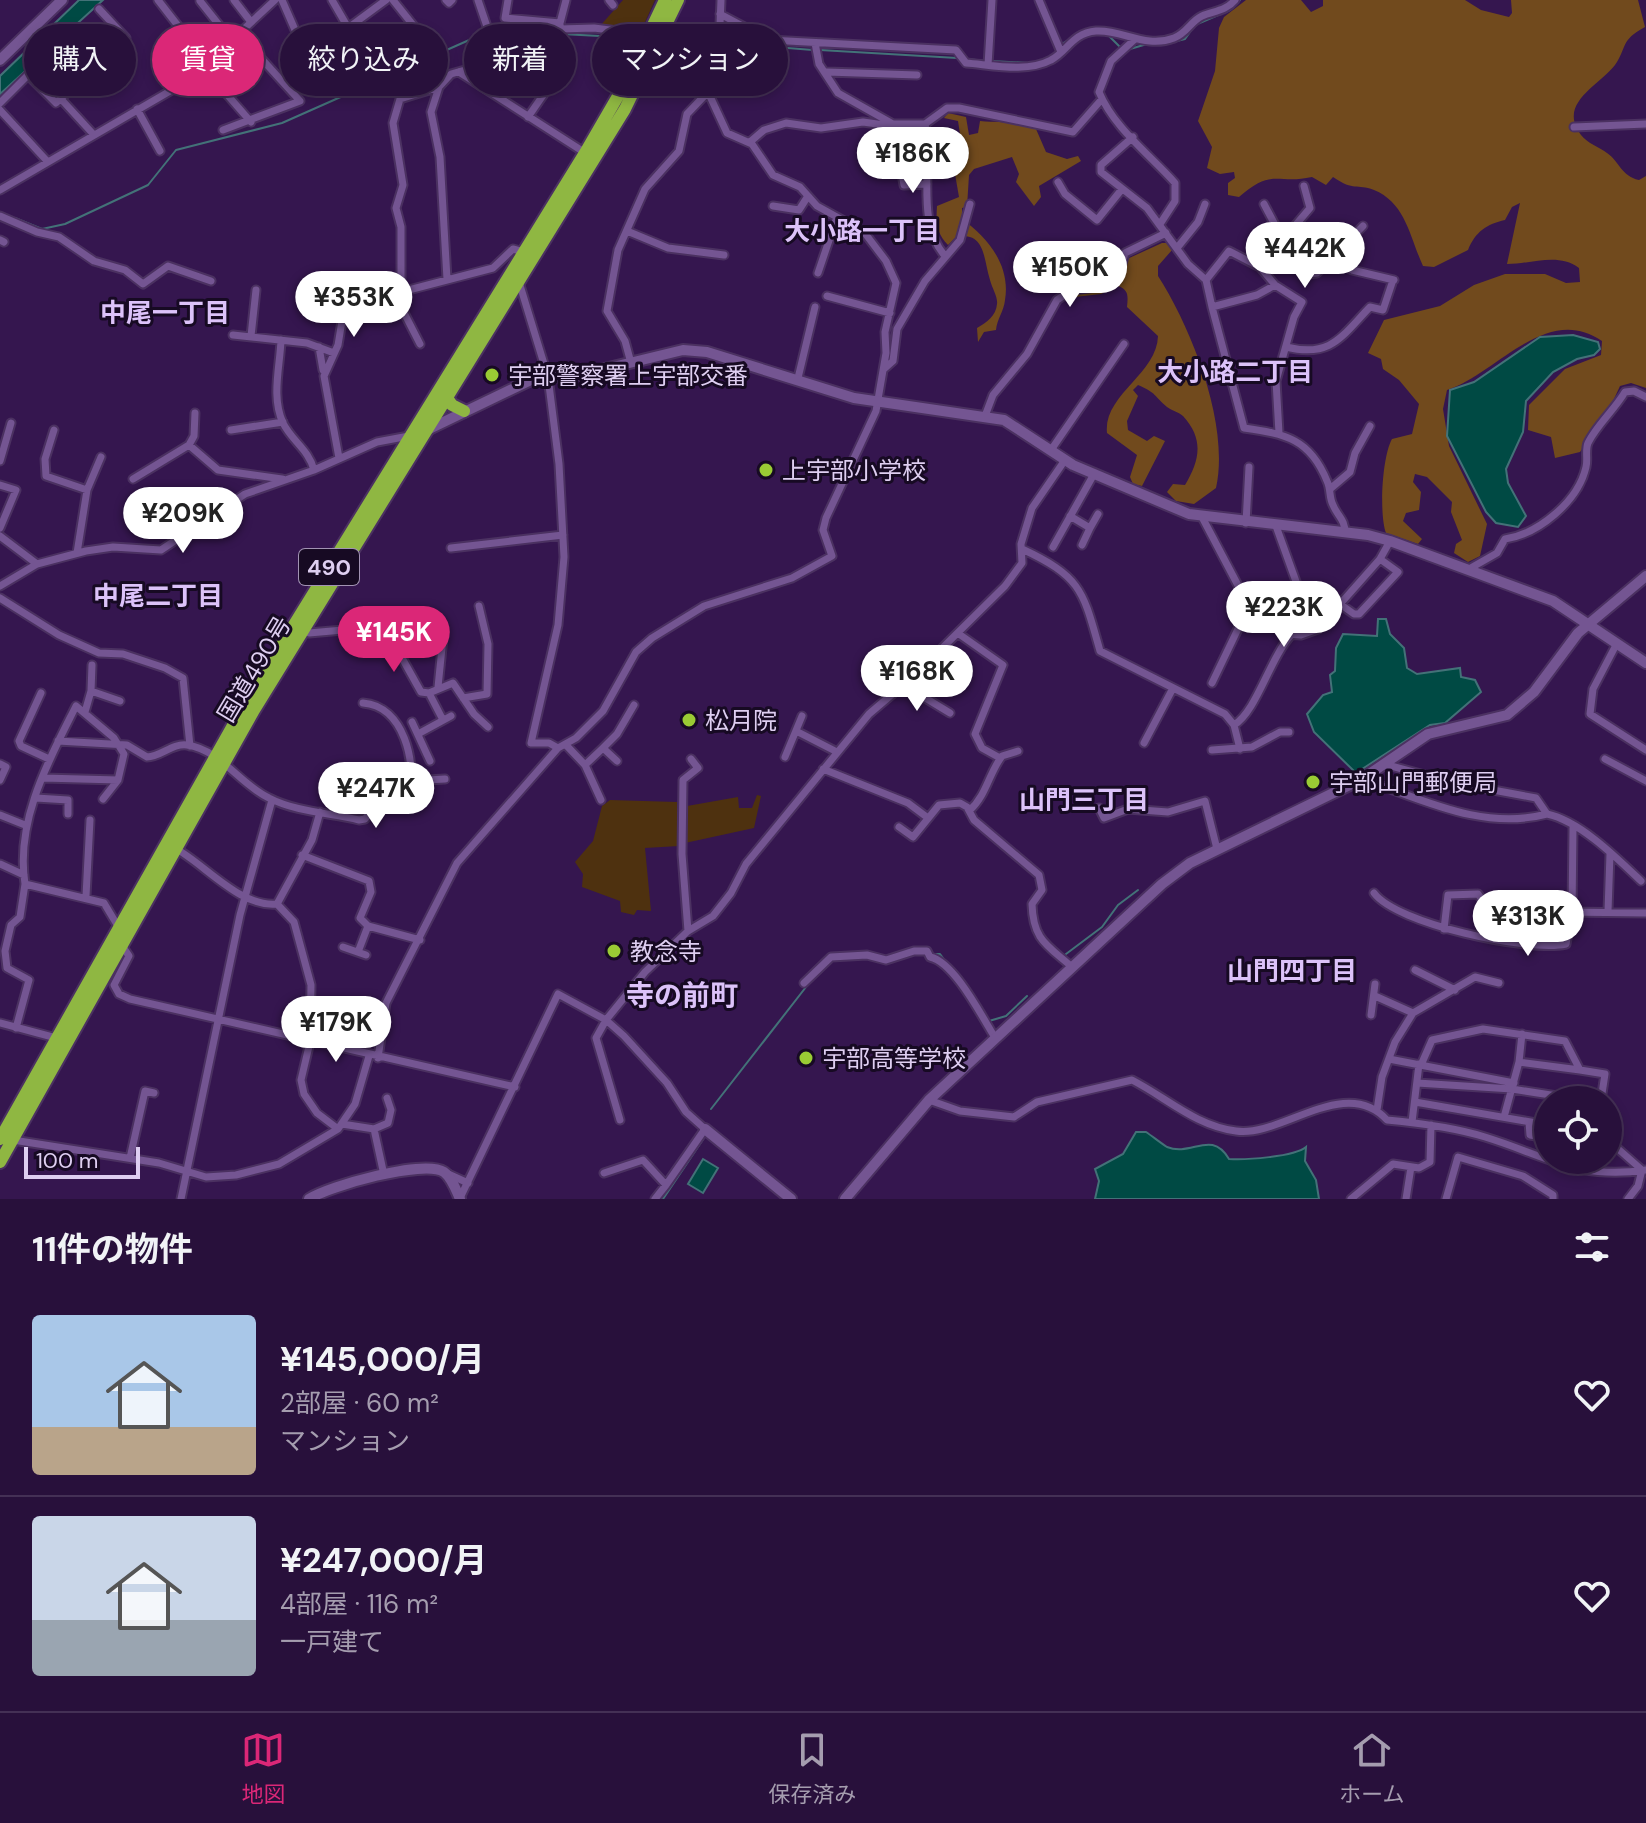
<!DOCTYPE html>
<html lang="ja">
<head>
<meta charset="utf-8">
<style>
  :root { --surface:#28103b; --page:#301942; --text:#f1f3f6; --muted:#a59daf; --line:#443055; --accent:#db2777 }
  body { margin:0; font-family:"DM Sans","Noto Sans JP",sans-serif; background:var(--page); color:var(--text); height:100vh; display:flex; flex-direction:column; font-size:30px; white-space:nowrap }
  * { box-sizing:border-box; margin:0 }
  p { font-size:26px; color:var(--muted) }
  .icon { flex:none; width:44px; height:44px; fill:none; stroke:currentColor; stroke-width:2; stroke-linecap:round; stroke-linejoin:round }
  .map { position:relative; height:1199px; overflow:hidden }
  .sheet { display:flex; flex-direction:column; background:var(--surface); flex:1 }
  .sheet>* { flex:none }
  .hud { position:absolute; left:24px; top:24px; width:800px; height:72px; display:flex; gap:16px }
  .fabs { position:absolute; left:1534px; top:1086px; display:grid; gap:16px }
  .fabs a { display:grid; place-items:center; width:88px; height:88px; border-radius:50%; background:var(--surface); box-shadow:0 4px 12px #0003,0 0 0 2px var(--line); font-size:40px }
  .scale { position:absolute; left:24px; bottom:20px; width:116px; box-sizing:border-box; padding-left:8px; border:4px solid #decef1; border-top:0; font-size:22px; line-height:28px; white-space:nowrap; color:#decef1; -webkit-text-stroke:6px #170a23; paint-order:stroke }
  .price { position:absolute; translate:-50% -68px; padding:0 18px; border-radius:28px; background:#fff; color:#222; font-size:26px; line-height:52px; filter:drop-shadow(0 2px 4px #0008) }
  .price::after { content:''; position:absolute; left:50%; top:48px; width:24px; height:18px; margin-left:-12px; background:inherit; clip-path:polygon(0 0,100% 0,50% 100%) }
  .price.selected { background:var(--accent); color:#fff }
  ul { padding:0; list-style:none }
  li { display:flex; align-items:center; gap:24px; height:200px; padding:0 32px }
  li+li { border-top:2px solid var(--line) }
  li span { display:grid; place-items:center; flex:none; width:224px; height:160px; border-radius:8px; color:#555 }
  li>.icon { margin-inline-start:auto }
  span .icon { width:96px; height:96px; fill:#fffc; stroke-width:1 }
  li b { font-size:34px }
  h2 { display:flex; justify-content:space-between; align-items:center; height:96px; padding:0 32px; font-size:34px }
  .chip { padding:0 28px; border-radius:36px; background:var(--surface); box-shadow:0 4px 12px #0003,0 0 0 2px var(--line); font-size:28px; line-height:72px }
  .chip.selected { background:var(--accent); color:#fff }
  .menu { display:flex; justify-content:space-around; align-items:center; height:112px; border-top:2px solid var(--line); background:var(--surface); font-size:22px; color:var(--muted) }
  .menu a { display:grid; justify-items:center; gap:4px }
  .menu .selected { color:var(--accent) }
  .map>svg:first-child { display:block }
</style>
</head>
<body>
<div class="map">
<svg width="1646" height="1199" viewBox="0 0 1646 1199">
  <rect width="100%" height="100%" fill="#35164f"/>
  <path fill="#4e310f" d="M623,0H655L641,31L600,26Z
    M757,795L761,796L754,828L685,843L687,806L738,797L739,808H752Z
    M610,800L677,802L679,846L645,848L651,911L637,910L634,915L621,912L620,901L582,887L583,874L575,862L593,841L602,806Z"/>
  <path fill="#714a1d" d="M1246,0H1301L1311,12L1323,6V0H1465L1481,10L1509,17L1512,13L1511,0H1638L1645,27C1620,40 1627,48 1615,65C1599,86 1557,103 1581,135C1587,143 1599,147 1607,153C1620,162 1621,176 1639,180L1646,176V388L1631,383L1620,386L1608,412L1580,452L1555,458L1551,437L1528,430L1529,405L1565,369L1601,355L1602,341C1546,302 1496,375 1447,390L1443,409L1449,446L1487,524L1480,556L1468,562L1454,553L1456,544L1462,540L1451,512L1452,502L1427,477L1415,474L1413,482L1421,492L1419,510L1406,513L1403,521L1422,539L1418,544L1386,533C1379,514 1382,457 1392,439L1412,434L1419,404L1399,380L1383,369L1381,359L1368,353L1384,320L1440,306L1474,285L1505,274H1545L1566,283L1580,282L1579,268C1558,252 1532,264 1507,264L1520,203L1512,207L1505,220C1487,224 1475,232 1468,250L1434,267L1423,266C1410,238 1406,203 1374,190C1356,183 1355,192 1333,177L1326,185L1312,177C1277,185 1273,167 1239,197L1228,195V183L1235,178L1234,172L1220,174L1207,168L1212,147L1198,121L1215,71L1219,28L1224,17Z
    M948,113L966,117L969,135L978,133L980,121C1001,123 1015,120 1036,129L1046,152L1067,159L1078,156L1081,161L1039,186L1041,197L1034,206L1016,182L1019,174L1012,157L974,169L969,175L967,207L962,208V219C987,237 1011,265 1005,300C1004,311 997,319 996,330L984,332L978,342L977,328C987,322 996,316 997,304C998,297 992,288 990,280C983,258 986,233 957,236L948,245C936,233 936,222 937,206L959,197L955,174L962,147L958,121L944,118Z
    M1162,243H1167L1172,250L1158,266V276C1192,329 1230,425 1216,488L1194,504L1176,501L1167,492L1173,484L1185,485C1199,461 1205,440 1183,416C1179,412 1172,411 1167,407C1153,395 1158,394 1138,385L1133,390L1138,396L1127,421L1128,430L1147,441L1154,436L1165,441L1142,486L1133,484L1130,477L1137,455L1107,433C1103,395 1157,374 1158,336L1127,307C1128,296 1129,290 1118,286L1101,294L1066,298L1061,292L1062,283L1049,266L1063,267L1069,261V251L1075,250C1084,260 1086,272 1082,285L1090,290C1112,286 1120,281 1127,259Z"/>
  <path fill="#004a44" stroke="#437278" stroke-width="2" d="M79,0H103L0,94V76Z
    M1573,335L1598,342L1600,349L1594,355L1577,359L1553,372L1526,401L1523,432L1506,469L1508,483L1526,516L1518,527L1496,523L1486,512L1447,436L1450,390L1474,382L1540,337Z
    M1378,619H1386L1390,634L1404,648L1407,668L1417,674L1460,668L1461,677L1475,680L1481,692L1445,723L1430,725L1356,773L1314,732L1307,714L1323,695L1332,692L1330,675L1335,671L1336,648L1343,634L1377,636Z
    M1136,1132H1146C1152,1136 1162,1144 1167,1147C1192,1157 1211,1129 1229,1159C1245,1160 1294,1157 1306,1147L1305,1161L1316,1180L1319,1199H1095L1099,1181L1095,1169L1123,1154Z
    M703,1159L718,1168L703,1193L688,1184Z"/>
  <g fill="none" stroke-linecap="round" stroke-linejoin="round">
    <path stroke="#437278" stroke-width="2" d="M491,31L556,34
      M562,34L637,38
      M1108,35L1120,47
      M674,39L813,50
      M1165,44L1185,39L1195,25L1230,10L1240,0
      M1060,45L1075,36
      M1130,49L1147,44
      M820,50L957,58
      M967,59L985,61
      M991,61L1029,63
      M15,218L42,229L65,224L148,185L176,150L282,123L485,33
      M933,954H940L946,962
      M1066,954L1102,927L1118,905L1138,890
      M989,1021L1006,1016L1027,996
      M711,1109L813,978
      M663,1199L704,1138"/>
    <g stroke="#4b3161" stroke-width="11">
      <path id="street" d="M158,0L207,63
        M234,0L251,22
        M282,0L302,46
        M332,0L372,69L429,45L393,0
        M446,0L449,3L452,0
        M478,0L496,53
        M508,0L505,18L560,23
        M609,0L613,5
        M1039,0L1061,52
        M200,1L231,40
        M720,14L769,40L956,50L966,63C992,65 1027,73 1051,60C1067,52 1072,33 1096,31C1122,29 1145,49 1174,38C1187,33 1191,21 1202,16C1214,11 1226,11 1235,0
        M348,28L386,0
        M560,29L594,28L649,35
        M1134,40L1111,61L1099,92C1114,128 1149,154 1175,183V201L1160,224
        M815,43L819,64L838,93L893,124L904,185L927,184
        M62,51L85,75
        M988,65L992,0
        M203,67L251,122
        M459,72L587,154
        M827,72L917,75
        M61,99L94,135
        M0,103L28,75L56,103L126,38L99,9
        M137,109L160,151
        M0,110L47,161
        M528,117L555,78L554,61L561,60L560,23L566,0
        M893,124H925C933,164 915,222 945,256
        M925,124L947,108H959L1073,132L1102,99
        M1574,127L1646,124
        M223,130L300,101L239,34
        M1133,137L1101,165V172L1147,208L1188,264L1206,280L1212,307
        M750,142L764,130L786,123L821,128L863,122L891,126
        M1058,182L1065,194L1097,220L1122,189
        M0,190L189,80L275,0
        M1264,204L1283,240
        M773,206L799,210L808,196
        M0,216L37,232L59,237L94,261L125,270L143,284L168,266L211,281
        M627,231L668,248L724,255
        M0,240L4,242
        M1177,248L1198,222L1205,204
        M1274,252L1308,274L1317,273L1363,226
        M1334,257L1352,270L1394,280
        M1260,267L1310,208L1304,186
        M818,273L837,217
        M447,279L440,157L431,112L439,87L451,74L472,68L496,53L554,61
        M1206,280L1229,251L1260,267L1275,285L1302,302L1294,317L1276,381L1279,433
        M519,282L548,377L559,464L564,557L558,625L531,743H549L558,748
        M1275,285L1257,295L1212,307L1244,428C1286,434 1310,439 1327,481C1331,489 1329,498 1333,505C1338,517 1345,519 1345,533
        M401,292V227L396,208L403,185L393,123L400,99L439,87
        M827,296L890,313
        M397,299L420,344
        M233,335L307,343L334,353
        M251,336L256,290
        M281,340C280,367 271,397 283,423C292,441 309,450 314,470
        M319,347L323,370
        M1286,347C1331,358 1341,337 1370,307L1383,310L1393,280
        M631,363L625,341L607,311L618,250L645,189L679,151L687,114L708,92L718,73L721,0
        M884,369L893,361L897,329L925,281L960,240L970,204
        M798,378L815,307
        M985,416L993,395L1027,354L1057,300L1072,290L1096,287L1113,280L1119,274L1125,253L1166,233
        M54,430L45,459L46,476L87,490
        M231,430L283,422
        M189,445L218,470L282,479
        M1051,450L1124,344
        M339,458L324,376L338,345L344,309L373,300L397,299L401,292L493,268L513,249L524,252
        M0,461L11,423
        M133,479L189,445L194,436L195,413
        M0,485L16,490L0,528
        M1330,489L1350,472L1355,453L1370,426
        M1070,516L1090,528L1082,545
        M1202,517L1252,612L1286,634L1301,635L1318,629L1380,559L1390,541
        M1246,523L1249,467
        M1276,526L1298,587
        M1090,528L1098,514
        M0,536L37,564
        M1053,547L1094,474
        M451,548L563,535
        M1022,549C1082,577 1083,591 1100,651L1225,714L1234,725L1240,749
        M77,553L87,490L101,457
        M1469,569L1497,553L1505,539C1538,534 1578,502 1586,467C1588,460 1585,450 1588,443C1596,426 1615,409 1625,392L1634,391L1646,397
        M0,586L37,564L86,551L113,547L161,550L245,494L314,470L377,442L409,436
        M0,598L59,635L99,653L123,654L165,668L183,678L190,746
        M1340,604L1354,614H1359L1398,572L1380,559
        M302,629L309,633L343,630L381,646L402,658L421,692L429,693L453,683L474,714L488,727
        M959,634L1003,665L975,734L982,748L1000,758
        M1616,645L1593,689L1590,714L1646,750
        M1212,683L1249,606
        M904,685L950,713
        M438,687L443,638
        M91,691L120,701
        M41,693L19,741L21,746L49,759
        M429,693L443,720
        M463,698L487,694L488,644L479,606
        M363,703C404,706 417,763 409,797L390,807H375
        M85,712L91,691L92,665
        M412,722L430,761
        M1234,725C1257,711 1270,657 1292,634
        M796,731L837,752
        M418,734L451,716
        M58,741L127,745L147,757C161,757 172,743 187,745C221,750 239,784 269,798C296,812 330,813 359,820L365,819L379,802L383,779
        M1144,743L1172,690
        M566,745L585,765L601,800
        M603,748L617,734L634,705
        M1212,750L1252,747L1280,732H1289
        M785,757L802,716
        M1605,759L1646,781
        M0,764L6,767L0,780
        M1384,764L1450,782L1536,798L1547,814C1580,821 1617,858 1641,881
        M585,765L603,748L617,761
        M823,769L908,803L928,818
        M1366,776L1374,783C1430,803 1486,830 1547,814
        M43,778L118,780
        M410,781L445,779
        M36,798L68,800V814
        M103,799L118,780L124,754L114,738L76,706C49,760 15,821 25,884L104,903L119,928
        M1099,808L1104,818L1128,809L1168,812L1205,801L1217,849
        M970,810C986,796 989,773 1002,756L1018,751
        M0,815L25,825
        M899,827L913,837L939,805L960,803L967,807L974,820L1039,875L1042,890L1032,904C1033,940 1047,945 1072,967
        M173,847C204,863 240,908 277,904
        M302,855L369,881L371,892L360,918L368,926L420,940
        M0,864L24,875
        M1374,893C1397,924 1528,952 1566,944L1572,912L1573,828
        M86,896L90,820
        M277,904L294,922L311,985L310,1042L301,1080L304,1094L317,1113L338,1129
        M277,904L312,840L320,812
        M1608,911L1610,854
        M1444,929L1448,895L1478,894L1490,911L1646,913
        M688,931L682,854L683,780L698,768L691,759
        M121,944L129,956L114,985L119,994L130,999L515,1087
        M343,947L366,955
        M358,952L368,926
        M1415,970L1455,990
        M804,983L831,957L867,955L886,960L914,951H927L930,957C954,962 981,1015 994,1036
        M1375,996L1413,1013
        M1371,1015L1375,984
        M0,1023L60,1039
        M16,1028L29,980L7,968L5,951L11,925L20,917L25,884
        M378,1058L386,1003L457,863L558,748L576,738L603,711L636,652L652,638L704,606L792,578L832,556L823,530L826,518L876,411L886,353L885,332L896,283L886,261L864,232L817,206L800,187L773,175L752,144L727,133L708,92
        M1389,1059L1514,1083
        M1519,1062L1580,1070
        M1421,1065L1432,1040L1483,1029L1565,1041L1580,1070L1605,1074L1601,1100
        M1417,1083L1512,1089L1583,1100
        M929,1100L960,1111L1014,1117L1037,1102L1132,1080C1167,1098 1196,1126 1236,1131C1281,1138 1345,1074 1387,1120C1419,1123 1453,1127 1485,1137C1547,1156 1576,1180 1646,1170
        M1415,1102L1548,1125
        M1377,1110L1382,1077L1395,1042L1413,1013L1475,977L1499,983
        M1504,1117L1519,1062L1522,1034
        M620,1120L596,1038L606,1020L645,972L688,931L713,916L731,893L746,864L869,714L917,673L1005,586L1022,563L1021,544L1032,508L1065,460
        M1412,1122L1419,1064
        M1529,1122L1530,1135L1548,1138
        M342,1124L374,1129L388,1123L391,1110L387,1098
        M374,1129L384,1175
        M13,1140L159,1163L206,1177L236,1175L279,1164L338,1129L355,1104L369,1056
        M1608,1140L1642,1170
        M130,1158L145,1091L154,1093
        M446,1173L468,1183
        M460,1198L558,994L606,1020L624,1036L667,1083L686,1112L705,1129L666,1185L643,1160L604,1173
        M181,1199L240,915L272,800
        M655,1199L666,1185
        M1351,1199L1393,1164L1419,1168L1430,1162L1431,1125
        M1406,1199L1411,1167
        M1446,1199L1458,1157L1523,1176L1553,1195V1199
        M1628,1199L1638,1186L1642,1170"/>
    </g>
    <g stroke="#4b3161" stroke-width="14">
      <path id="secondary" d="M0,60L62,0
        M427,430L533,379L584,374L683,350L707,352L854,398L1004,420L1073,465L1189,514L1368,535L1390,541L1553,601L1646,663
        M705,1129L791,1199
        M309,1199C329,1186 424,1159 444,1172C452,1178 456,1190 460,1199
        M845,1199L929,1100L1162,884L1190,863L1362,779L1428,734L1507,715L1534,692L1578,633L1646,576"/>
    </g>
    <g stroke="#4b3161" stroke-width="16">
      <path id="highway" d="M447,398L452,405L464,411
        M0,1139L244,706L585,153L625,84L665,0
        M0,1162L254,710L625,109L678,0"/>
    </g>
    <use href="#street" stroke="#745592" stroke-width="7"/>
    <use href="#secondary" stroke="#745592" stroke-width="10"/>
    <use href="#highway" stroke="#8fb742" stroke-width="12"/>
  </g>
  <g fill="#9acb34" stroke="#170a23" stroke-width="3">
    <circle cx="492" cy="375" r="8"/>
    <circle cx="766" cy="470" r="8"/>
    <circle cx="689" cy="720" r="8"/>
    <circle cx="1313" cy="782" r="8"/>
    <circle cx="614" cy="951" r="8"/>
    <circle cx="806" cy="1058" r="8"/>
  </g>
  <g text-anchor="middle" dominant-baseline="central" stroke-width="6" stroke-linejoin="round" paint-order="stroke">
    <rect fill="#170a23" stroke="#a293b3" stroke-width="2" x="299" y="549" width="60" height="36" rx="6"/>
    <g font-size="22" font-weight="bold" fill="#decef1">
      <text x="329" y="567">490</text>
    </g>
    <g font-size="24" fill="#decef1" stroke="#170a23" text-anchor="start">
      <text x="508" y="375">宇部警察署上宇部交番</text>
      <text x="782" y="470">上宇部小学校</text>
      <text x="705" y="720">松月院</text>
      <text x="1329" y="782">宇部山門郵便局</text>
      <text x="630" y="951">教念寺</text>
      <text x="822" y="1058">宇部高等学校</text>
    </g>
    <g font-size="24" fill="#decef1" stroke="#170a23">
      <text transform="translate(254 669) rotate(-59)">国道490号</text>
    </g>
    <g font-size="26" font-weight="bold" fill="#dcc2f9" stroke="#170a23">
      <text x="862" y="231">大小路一丁目</text>
      <text x="165" y="313">中尾一丁目</text>
      <text x="1235" y="372">大小路二丁目</text>
      <text x="158" y="596">中尾二丁目</text>
      <text x="1084" y="800">山門三丁目</text>
      <text x="1292" y="971">山門四丁目</text>
    </g>
    <g font-size="28" font-weight="bold" fill="#dcc2f9" stroke="#170a23">
      <text x="682" y="995">寺の前町</text>
    </g>
  </g>
</svg>
<div class="fabs">
<a><svg class="icon" aria-label="locate" viewBox="0 0 24 24"><circle cx="12" cy="12" r="6"/><path d="M12 2v4M12 18v4M2 12h4M18 12h4"/></svg></a>
</div>
<div class="scale">100 m</div>
<b class="price" style="left:913px;top:195px">¥186K</b>
<b class="price" style="left:1305px;top:290px">¥442K</b>
<b class="price" style="left:1070px;top:309px">¥150K</b>
<b class="price" style="left:354px;top:339px">¥353K</b>
<b class="price" style="left:183px;top:555px">¥209K</b>
<b class="price" style="left:1284px;top:649px">¥223K</b>
<b class="price selected" style="left:394px;top:674px">¥145K</b>
<b class="price" style="left:917px;top:713px">¥168K</b>
<b class="price" style="left:376px;top:830px">¥247K</b>
<b class="price" style="left:1528px;top:958px">¥313K</b>
<b class="price" style="left:336px;top:1064px">¥179K</b>
<div class="hud">
<a class="chip">購入</a>
<a class="chip selected">賃貸</a>
<a class="chip">絞り込み</a>
<a class="chip">新着</a>
<a class="chip">マンション</a>
</div>
</div>
<section class="sheet">
<h2>11件の物件<svg class="icon" aria-label="filters" viewBox="0 0 24 24"><path d="M4 7h16M4 17h16"/><circle cx="9" cy="7" r="2"/><circle cx="15" cy="17" r="2"/></svg></h2>
<ul>
<li><span style="background:linear-gradient(#a9c7e8 70%,#b9a48a 0)"><svg class="icon" aria-label="home" viewBox="0 0 24 24"><path d="M3 11l9-7 9 7M6 9v11h12V9"/></svg></span><div><b>¥145,000/月</b><p>2部屋 · 60 m²</p><p>マンション</p></div><svg class="icon" aria-label="heart" viewBox="0 0 24 24"><path d="M12 20l-8-8c-3-5 5-10 8-4 3-6 11-1 8 4z"/></svg></li>
<li><span style="background:linear-gradient(#c9d6e8 65%,#9aa5b1 0)"><svg class="icon" aria-label="home" viewBox="0 0 24 24"><path d="M3 11l9-7 9 7M6 9v11h12V9"/></svg></span><div><b>¥247,000/月</b><p>4部屋 · 116 m²</p><p>一戸建て</p></div><svg class="icon" aria-label="heart" viewBox="0 0 24 24"><path d="M12 20l-8-8c-3-5 5-10 8-4 3-6 11-1 8 4z"/></svg></li>
</ul>
</section>
<nav class="menu">
<a class="selected"><svg class="icon" aria-label="map" viewBox="0 0 24 24"><path d="M3 6l6-2 6 2 6-2v14l-6 2-6-2-6 2zM9 4v14M15 6v14"/></svg>地図</a>
<a><svg class="icon" aria-label="saved" viewBox="0 0 24 24"><path d="M7 4h10v16l-5-4-5 4z"/></svg>保存済み</a>
<a><svg class="icon" aria-label="home" viewBox="0 0 24 24"><path d="M3 11l9-7 9 7M6 9v11h12V9"/></svg>ホーム</a>
</nav>
</body>
</html>
